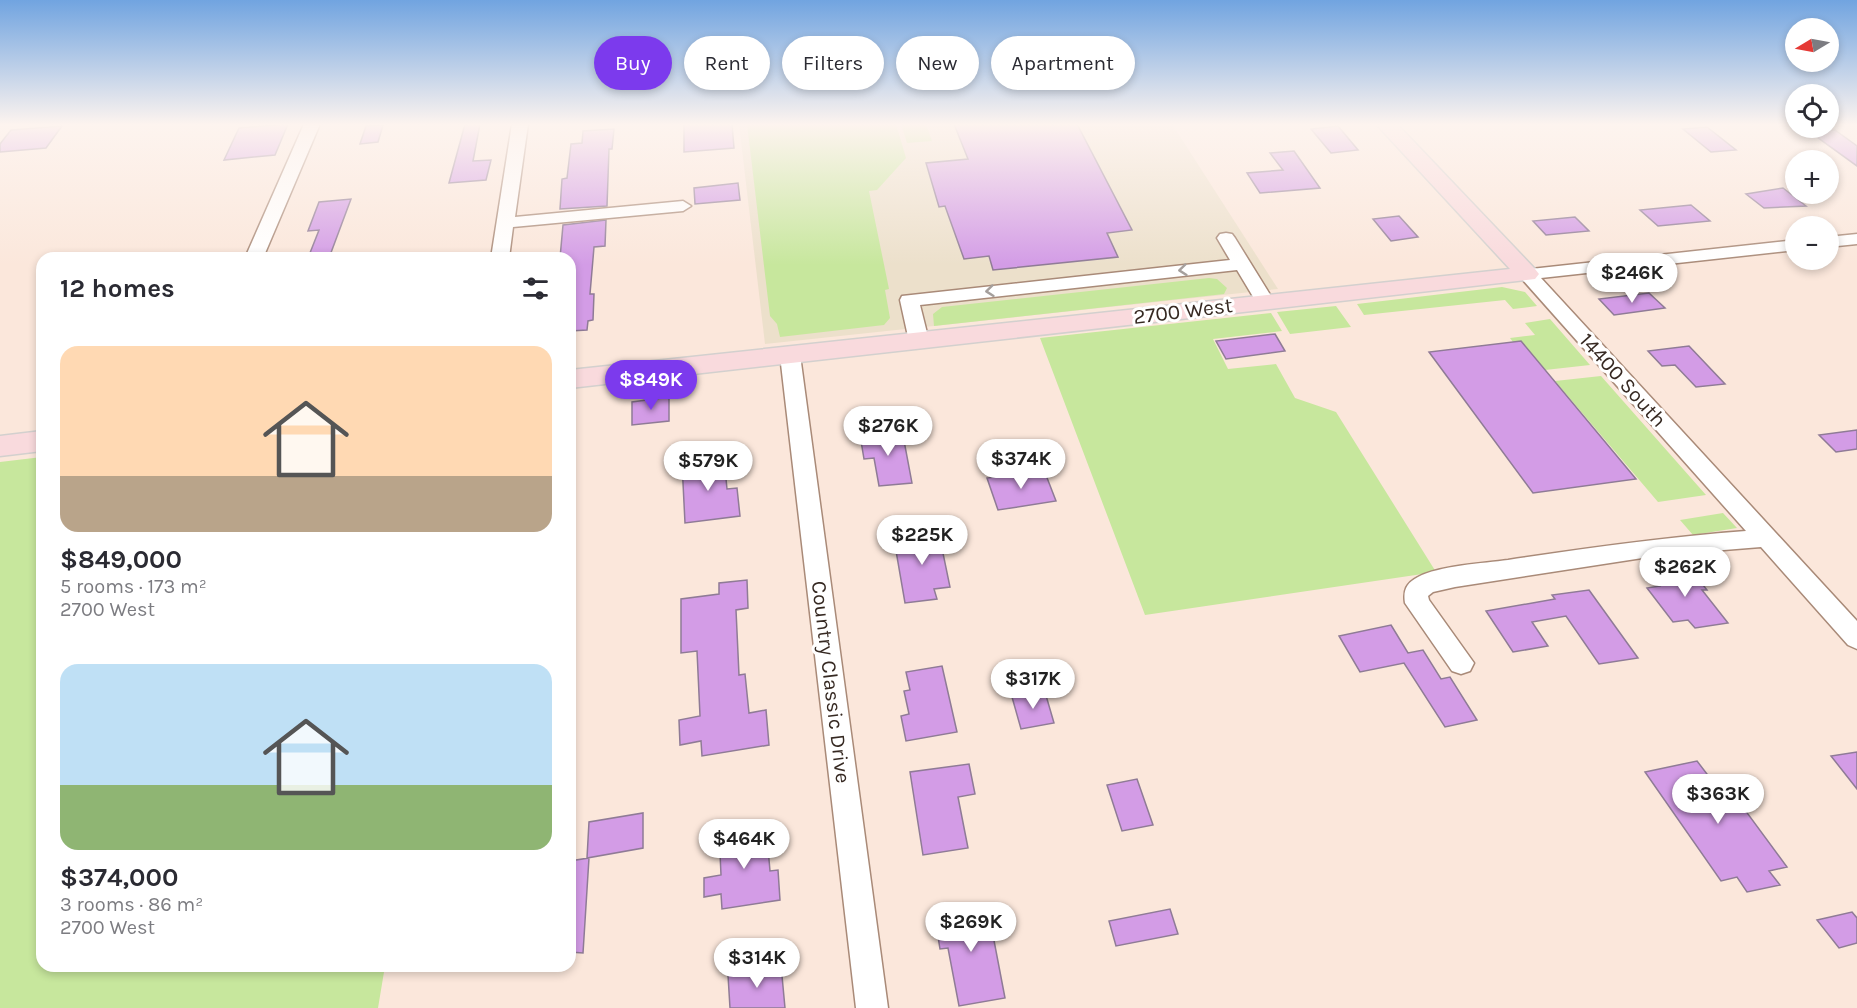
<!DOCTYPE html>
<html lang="en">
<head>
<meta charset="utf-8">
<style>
  :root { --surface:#fff; --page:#f2f2f3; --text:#2b2b33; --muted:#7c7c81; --accent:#7c3aed }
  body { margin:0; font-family:Karla,sans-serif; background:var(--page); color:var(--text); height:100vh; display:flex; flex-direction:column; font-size:22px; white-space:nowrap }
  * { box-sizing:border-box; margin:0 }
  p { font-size:20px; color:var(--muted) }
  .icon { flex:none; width:33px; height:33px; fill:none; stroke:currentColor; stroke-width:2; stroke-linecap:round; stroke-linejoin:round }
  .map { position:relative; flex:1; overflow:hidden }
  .sheet { position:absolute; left:36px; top:252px; width:540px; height:720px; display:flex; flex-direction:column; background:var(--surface); border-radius:18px; box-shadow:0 3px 9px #0003 }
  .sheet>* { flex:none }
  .top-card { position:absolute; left:594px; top:36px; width:570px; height:54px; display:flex; gap:12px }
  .needle { width:39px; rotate:260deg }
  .controls { position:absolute; left:1785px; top:18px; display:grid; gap:12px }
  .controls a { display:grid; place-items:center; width:54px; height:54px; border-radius:50%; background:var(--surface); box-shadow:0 3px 9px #0003; font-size:30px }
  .price { position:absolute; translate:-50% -51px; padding:0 14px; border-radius:21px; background:#fff; color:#222; font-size:20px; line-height:39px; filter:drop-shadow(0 2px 3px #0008) }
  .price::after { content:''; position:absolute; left:50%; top:36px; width:18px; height:14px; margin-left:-9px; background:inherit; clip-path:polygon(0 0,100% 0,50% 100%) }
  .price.active { background:var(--accent); color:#fff }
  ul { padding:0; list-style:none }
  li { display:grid; align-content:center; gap:12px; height:318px; padding:0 24px }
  li span { display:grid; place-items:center; height:186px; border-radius:18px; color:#555 }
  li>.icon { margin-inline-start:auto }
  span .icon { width:108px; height:108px; fill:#fffc; stroke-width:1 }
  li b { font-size:26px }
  h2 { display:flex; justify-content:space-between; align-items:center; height:72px; padding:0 24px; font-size:26px }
  .pill { padding:0 21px; border-radius:27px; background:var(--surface); box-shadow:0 3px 9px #0003; font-size:21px; line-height:54px }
  .pill.active { background:var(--accent); color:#fff }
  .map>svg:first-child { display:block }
</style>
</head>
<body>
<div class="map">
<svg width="1857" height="1008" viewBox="0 0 1857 1008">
  <rect width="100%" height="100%" fill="#fbe7db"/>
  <path fill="#ece0cb" d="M739,124H1172L1278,289L765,344Z"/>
  <path fill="#c7e79d" d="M747,124H896L906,158L877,190L869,191L889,289L885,290L890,318L884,325L780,337L777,324L770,316Z
    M901,124H926L932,141L907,143Z
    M1209,278L1217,279L1227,288L1224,294L934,326L933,314L942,307Z
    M1502,287L1525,292L1537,306L1513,309L1505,300L1364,315L1357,304Z
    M1336,306L1351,327L1290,334L1277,312Z
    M1271,313L1282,331L1213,339L1228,369L1276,364L1295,398L1336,412L1436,572L1145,615L1040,338Z
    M1550,319L1590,365L1545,370L1520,341L1513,342L1510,338L1535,335L1525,323Z
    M1601,376L1706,495L1658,502L1555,381Z
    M42,457V966H385L378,1008H0V462Z
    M1723,513L1737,528L1693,535L1680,520Z"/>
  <path fill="#d39ce6" stroke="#8f7b96" stroke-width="1.5" d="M288,124L275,155L224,160L239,128Z
    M465,124H480L473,161L491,160L486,180L449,183Z
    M684,124H732L734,148L684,152Z
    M954,124H1077L1132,230L1107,233L1118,257L993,270L989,256L964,259L945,206L939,207L926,163L968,159Z
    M383,125L378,142L360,144L366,126Z
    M62,126L46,148L0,152V144L11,130Z
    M1338,126L1358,150L1331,153L1311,129Z
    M1707,127L1736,150L1711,152L1683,129Z
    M614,129L612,149H609L607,206L560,209L562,179L567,178L571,144L582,143L583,131Z
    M1835,130L1857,146V166L1810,132Z
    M1294,151L1320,188L1260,193L1247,173L1283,170L1270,153Z
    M738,183L740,200L695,204L694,188Z
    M1783,188L1806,206L1764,208L1746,194Z
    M351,199L329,258H308L319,230L308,231L319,202Z
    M1691,205L1710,221L1658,226L1640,210Z
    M1399,216L1418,237L1391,241L1373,219Z
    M1575,217L1589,231L1546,235L1533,221Z
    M606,220L605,246L594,247L590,294H594L593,320L588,321L587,330L570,331V258H560L563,225Z
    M1649,293L1665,308L1614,315L1599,299Z
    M1275,334L1285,351L1226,359L1216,341Z
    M1521,341L1636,479L1533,493L1429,352Z
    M1689,346L1725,384L1696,387L1675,365L1662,366L1648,351Z
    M669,397V421L632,425V402Z
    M902,430L912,483L879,486L874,458L864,459L860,435Z
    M1857,430V449L1836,452L1819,435Z
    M724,458L727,489L737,488L740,516L685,523L682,463Z
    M1044,470L1056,501L998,510L987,478Z
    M938,529L950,587L934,589L937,599L905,603L896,551L904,550L902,534Z
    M1689,567L1707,590H1702L1728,623L1695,628L1688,620L1673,622L1647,588L1660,586L1650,573Z
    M747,580L748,608L736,610L739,675L745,674L749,713L766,710L769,745L702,756L701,741L680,745L679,720L700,716L697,651L681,653V599L719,594V583Z
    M1589,590L1638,658L1599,664L1566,616L1532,622L1548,646L1513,652L1486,611L1555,599L1552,595Z
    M1391,625L1408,653L1423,650L1441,679L1450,677L1477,720L1445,727L1404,663L1360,672L1339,636Z
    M942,666L957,732L906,741L901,716L909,714L904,691L910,690L906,672Z
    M1045,692L1054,723L1021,729L1012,697Z
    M1857,752V789L1831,756Z
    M1697,761L1710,778L1720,776L1787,867L1769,871L1780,885L1747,892L1737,877L1721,881L1645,772Z
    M969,764L975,794L958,797L968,848L923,855L910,772Z
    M1137,779L1153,825L1122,831L1107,785Z
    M643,813V848L587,858L589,822Z
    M766,825L770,871L778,870L780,900L722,909L721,894L704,897V878L721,875L719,832Z
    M589,858L583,953L570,952V861Z
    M987,904L1005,998L959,1006L948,948L940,949L934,912Z
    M1170,909L1178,934L1116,946L1109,921Z
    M1852,912L1857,918V943L1839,948L1817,920Z
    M781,965L785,1008H730L728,975Z"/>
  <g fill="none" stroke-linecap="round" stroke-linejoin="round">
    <g stroke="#a98a78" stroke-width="3">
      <path id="minor" d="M304,124H320L263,258H245Z
        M512,124H528L515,217L683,201L691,206L683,211L513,227L509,258H491Z
        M1226,233L1232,234L1235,238L1274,301L1272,305H1258L1237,270L920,305L929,341L926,345L919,347L912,345L909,341L900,300L902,296L1230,260L1217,238L1220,234Z
        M1857,234V244L1828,247V237Z
        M1796,240V250L1541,278L1857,621V649L1848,645L1761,547L1662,555L1455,587L1433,592L1428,596L1429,600L1474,663L1470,671L1461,674L1452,671L1405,603C1403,591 1406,583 1418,577C1438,566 1484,563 1508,560C1587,548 1666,537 1746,531L1521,278L1518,274L1521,270Z
        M790,348L797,350L800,355L888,1008H856L780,355L783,350Z"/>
    </g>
    <g stroke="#d3d0ce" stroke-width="3">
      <path id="major" d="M1376,124H1397L1535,269L1539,274L1535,279L570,388V370L1510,269Z
        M42,431V451L0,456V436Z"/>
    </g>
    <use href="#minor" fill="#fff" fill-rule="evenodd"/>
    <use href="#major" fill="#f9dadd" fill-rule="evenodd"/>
  </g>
  <defs><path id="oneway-chevron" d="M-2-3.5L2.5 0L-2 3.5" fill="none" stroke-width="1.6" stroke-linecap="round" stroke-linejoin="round" transform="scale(1.5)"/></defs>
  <g stroke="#a59f9c">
    <use href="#oneway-chevron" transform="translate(1183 270) rotate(174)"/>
    <use href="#oneway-chevron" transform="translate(990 291) rotate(174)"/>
  </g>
  <linearGradient id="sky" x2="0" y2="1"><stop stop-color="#71a4e0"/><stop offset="0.47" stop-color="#fdf4ef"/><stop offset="1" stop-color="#fdf4ef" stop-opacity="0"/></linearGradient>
  <rect width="1857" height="265" fill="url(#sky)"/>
  <g text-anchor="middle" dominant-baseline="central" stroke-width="6" stroke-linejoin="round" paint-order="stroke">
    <g font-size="21" fill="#362922" stroke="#fff">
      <text transform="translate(1183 311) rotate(-7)">2700 West</text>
      <text transform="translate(1623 380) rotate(48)">14400 South</text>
      <text transform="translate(831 682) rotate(83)">Country Classic Drive</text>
    </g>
  </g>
</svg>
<div class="controls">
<a><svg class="needle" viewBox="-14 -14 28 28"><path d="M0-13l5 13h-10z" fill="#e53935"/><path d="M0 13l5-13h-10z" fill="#7c7c81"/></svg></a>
<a><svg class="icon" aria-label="locate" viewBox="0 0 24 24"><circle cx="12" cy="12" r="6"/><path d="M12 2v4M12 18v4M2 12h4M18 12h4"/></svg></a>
<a>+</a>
<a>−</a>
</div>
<b class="price" style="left:1632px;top:304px">$246K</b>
<b class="price active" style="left:651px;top:411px">$849K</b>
<b class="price" style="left:888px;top:457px">$276K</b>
<b class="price" style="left:1021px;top:490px">$374K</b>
<b class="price" style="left:708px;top:492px">$579K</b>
<b class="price" style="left:922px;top:566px">$225K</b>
<b class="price" style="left:1685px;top:598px">$262K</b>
<b class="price" style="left:1033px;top:710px">$317K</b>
<b class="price" style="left:1718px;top:825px">$363K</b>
<b class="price" style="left:744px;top:870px">$464K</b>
<b class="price" style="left:971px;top:953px">$269K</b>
<b class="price" style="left:757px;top:989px">$314K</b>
<div class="top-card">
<a class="pill active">Buy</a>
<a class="pill">Rent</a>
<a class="pill">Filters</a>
<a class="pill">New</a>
<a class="pill">Apartment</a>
</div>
<section class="sheet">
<h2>12 homes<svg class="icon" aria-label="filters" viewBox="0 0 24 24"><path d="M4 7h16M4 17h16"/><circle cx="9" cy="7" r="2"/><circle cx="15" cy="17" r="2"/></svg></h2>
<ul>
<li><span style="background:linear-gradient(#ffd9b3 70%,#b9a48a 0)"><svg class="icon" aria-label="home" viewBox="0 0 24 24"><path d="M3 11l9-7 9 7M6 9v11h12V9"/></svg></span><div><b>$849,000</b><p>5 rooms · 173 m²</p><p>2700 West</p></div></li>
<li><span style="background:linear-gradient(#bfe0f5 65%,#8fb573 0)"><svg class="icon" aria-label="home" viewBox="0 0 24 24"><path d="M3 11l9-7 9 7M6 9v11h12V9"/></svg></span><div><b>$374,000</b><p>3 rooms · 86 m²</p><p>2700 West</p></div></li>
</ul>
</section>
</div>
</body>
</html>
